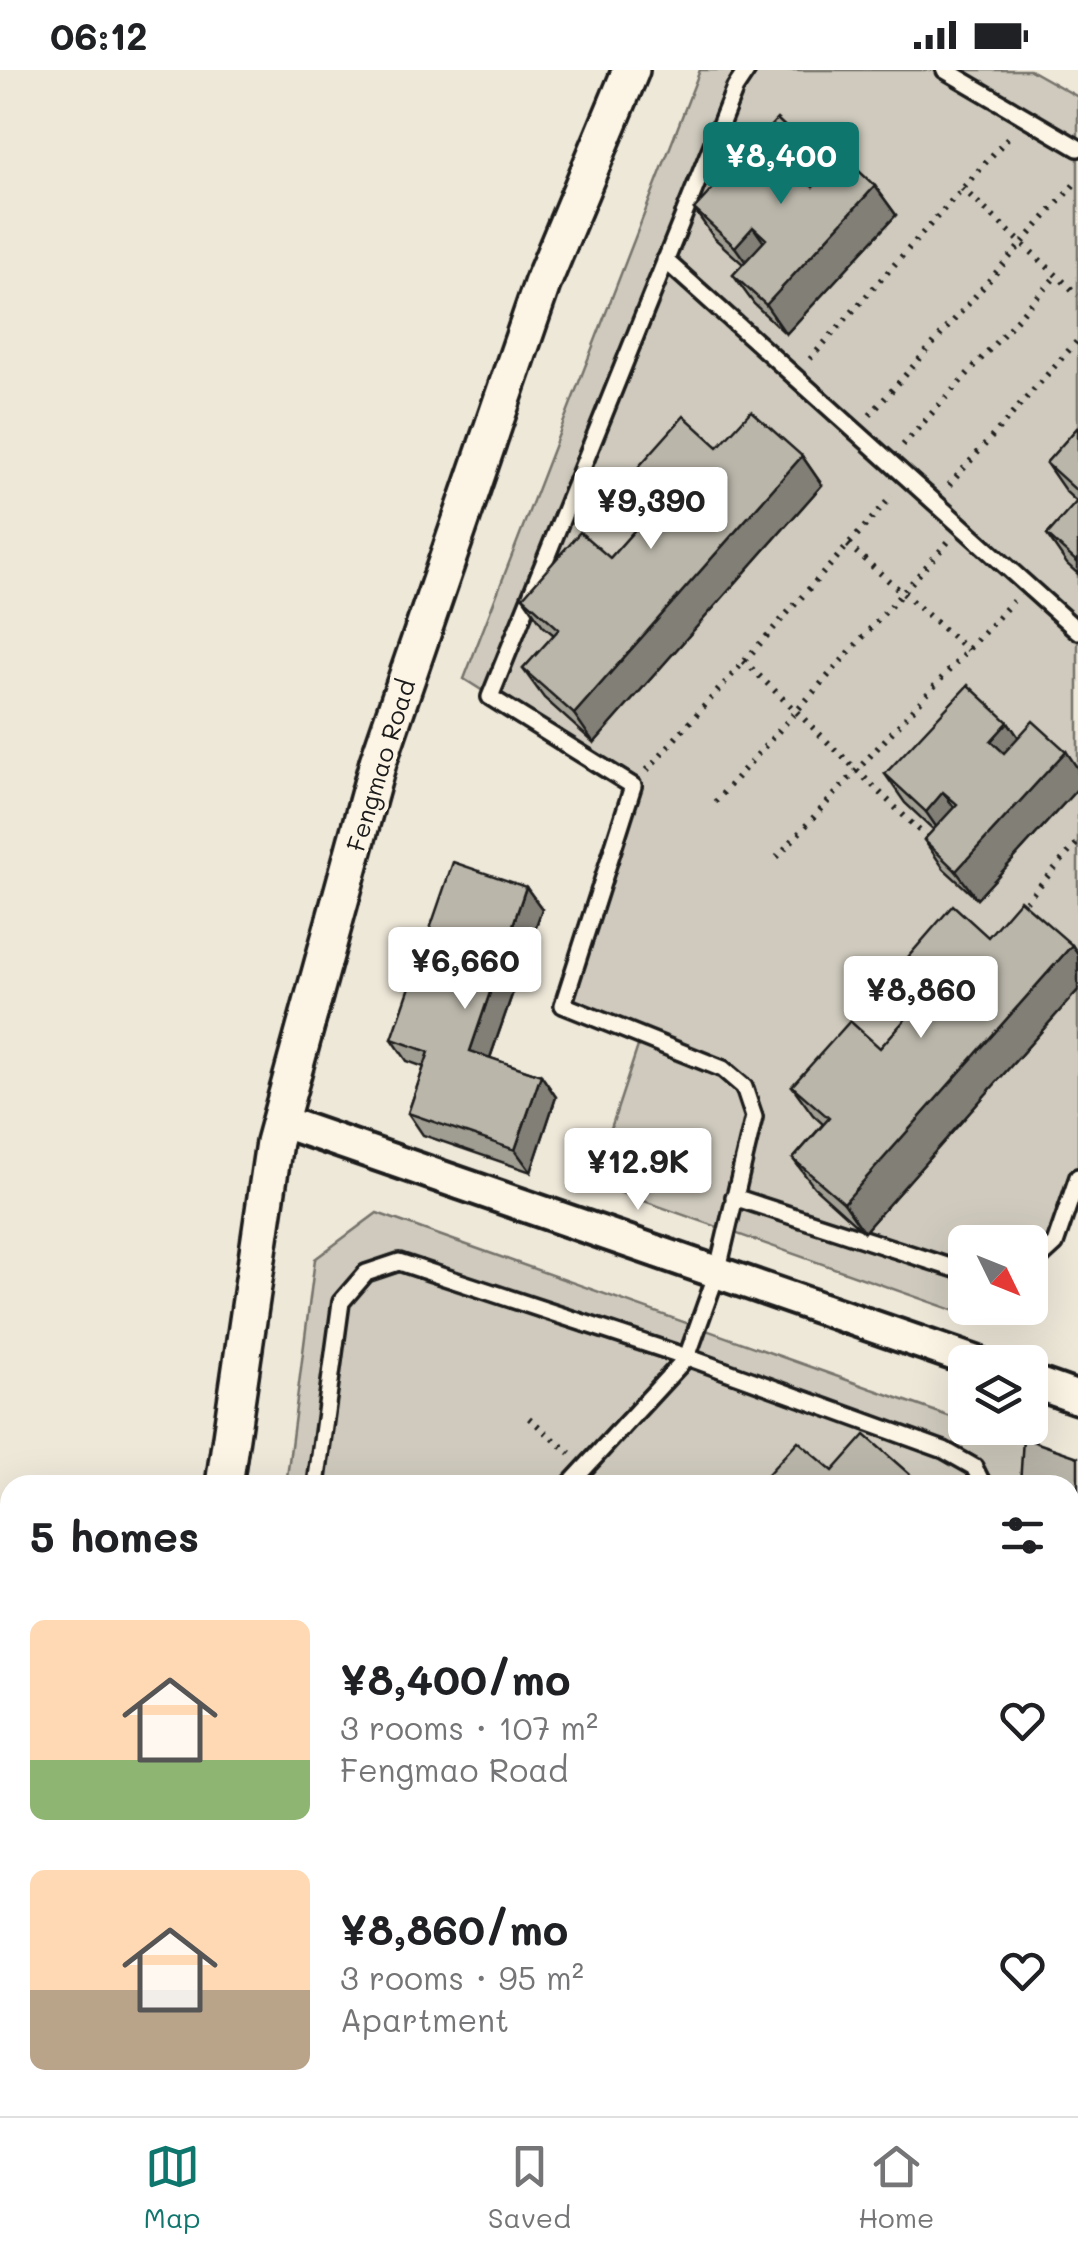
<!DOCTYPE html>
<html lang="en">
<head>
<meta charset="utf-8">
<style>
  :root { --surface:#fff; --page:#f6f6f6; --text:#202124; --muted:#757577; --line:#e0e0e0; --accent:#0f766e }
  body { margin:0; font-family:Mali,sans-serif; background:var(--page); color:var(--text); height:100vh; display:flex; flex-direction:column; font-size:38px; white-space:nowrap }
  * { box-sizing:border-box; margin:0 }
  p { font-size:32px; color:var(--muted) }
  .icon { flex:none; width:55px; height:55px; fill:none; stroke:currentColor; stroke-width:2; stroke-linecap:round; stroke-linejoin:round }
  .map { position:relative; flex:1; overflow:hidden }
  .details { position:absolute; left:0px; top:1405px; width:1080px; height:642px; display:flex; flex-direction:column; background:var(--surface); border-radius:30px 30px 0 0; box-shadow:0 10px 40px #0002 }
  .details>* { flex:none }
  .needle { width:65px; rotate:133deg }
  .tools { position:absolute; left:948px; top:1155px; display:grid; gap:20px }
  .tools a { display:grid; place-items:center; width:100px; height:100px; border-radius:15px; background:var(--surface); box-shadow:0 10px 40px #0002; font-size:50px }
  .price { position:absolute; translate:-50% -85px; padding:0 22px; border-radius:10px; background:#fff; color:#222; font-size:32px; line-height:65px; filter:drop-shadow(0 2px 5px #0008) }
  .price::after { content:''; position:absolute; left:50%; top:60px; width:30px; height:22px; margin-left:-15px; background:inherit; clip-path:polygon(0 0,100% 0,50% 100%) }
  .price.active { background:var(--accent); color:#fff }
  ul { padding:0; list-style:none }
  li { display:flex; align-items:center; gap:30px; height:250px; padding:0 30px }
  li span { display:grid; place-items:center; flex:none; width:280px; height:200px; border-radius:15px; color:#555 }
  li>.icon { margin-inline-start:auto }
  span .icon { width:120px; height:120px; fill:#fffc; stroke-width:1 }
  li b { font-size:42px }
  h2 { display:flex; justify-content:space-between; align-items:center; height:120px; padding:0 30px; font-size:42px }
  .status { display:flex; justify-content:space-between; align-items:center; height:70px; padding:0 50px; background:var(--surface); direction:ltr }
  .status svg { height:28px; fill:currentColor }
  .dock { display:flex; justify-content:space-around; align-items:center; height:140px; border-top:2px solid var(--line); background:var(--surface); font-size:28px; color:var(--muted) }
  .dock a { display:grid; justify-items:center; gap:5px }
  .dock .active { color:var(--accent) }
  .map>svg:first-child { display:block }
</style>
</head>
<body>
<div class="status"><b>06:12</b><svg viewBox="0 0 49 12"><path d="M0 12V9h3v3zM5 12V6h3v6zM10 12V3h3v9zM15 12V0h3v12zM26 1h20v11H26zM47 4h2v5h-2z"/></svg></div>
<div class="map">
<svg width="1078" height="2046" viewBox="0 0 1078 2046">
  <rect width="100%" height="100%" fill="#eee8d9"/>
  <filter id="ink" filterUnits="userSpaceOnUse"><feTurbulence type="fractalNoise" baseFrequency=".01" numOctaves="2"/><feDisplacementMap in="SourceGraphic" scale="20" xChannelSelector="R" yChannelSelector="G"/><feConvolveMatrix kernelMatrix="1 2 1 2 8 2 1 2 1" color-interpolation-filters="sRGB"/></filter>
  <g filter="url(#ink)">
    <path fill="#cfcabd" stroke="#76736c" stroke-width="2.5" d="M700,0H1030L1078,27V1107L1055,1174L1030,1197V1172H965V1238H986L981,1250L593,1113L641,967L563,935L633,716L464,609Z
      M377,1143L965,1352V1358H981L1027,1374L1024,1415H286L315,1189Z
      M205,2038H980L979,2046H204Z"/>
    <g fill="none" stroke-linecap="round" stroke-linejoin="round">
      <g stroke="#1c1c1c" stroke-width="22">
        <path id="service" d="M945,0L1078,78
          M665,190L1078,561
          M734,1127L965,1202
          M1030,1197L1055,1174L1078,1107
          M316,1415L341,1232L366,1203L399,1192L687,1287L944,1380L974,1397L983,1415
          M569,1415L687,1287L717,1203L754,1047L744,1017L723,999L563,935L633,716L490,627L735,18L747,0
          M260,2046V2038
          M607,2046L614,2038
          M756,2046L764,2038
          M934,2046L935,2038"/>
      </g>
      <g stroke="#1c1c1c" stroke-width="38">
        <path id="minor" d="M280,1051L976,1292
          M1030,1311L1078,1328"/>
      </g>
      <g stroke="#1c1c1c" stroke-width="42">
        <path id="tertiary" d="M224,1415L274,1072L378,692L542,214L631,0
          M165,2046V2038"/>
      </g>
      <path stroke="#1c1c1c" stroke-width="6" stroke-dasharray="2.5 8" stroke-linecap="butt" d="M962,118L1078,225
        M810,289L1012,63
        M870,345L1078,110
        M903,375L1057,205
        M949,415L1078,270
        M848,475L968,580
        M744,591L930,771
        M647,700L892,426
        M715,732L948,472
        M777,787L1013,531
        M1019,839L1078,772
        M882,899L916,929L920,924
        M529,1348L570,1383"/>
      <use href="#service" stroke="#fcf5e5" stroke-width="15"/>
      <use href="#minor" stroke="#fcf5e5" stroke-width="30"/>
      <use href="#tertiary" stroke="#fcf5e5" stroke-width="35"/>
    </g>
    <path fill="#a09d92" stroke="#1c1c1c" stroke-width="2.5" d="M818,87L828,102L875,116L896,145L786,264L754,234L733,205L743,194L714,168L694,139Z
      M1078,357V504L1067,494L1047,465L1077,432L1066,422L1046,393Z
      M718,377L802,386L822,415L594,673L544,628L523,599L554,565L543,556L523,527L610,488L650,443L626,411Z
      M1008,652L1018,667L1078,699V718L977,829L944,799L924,770L934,760L905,733L885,704Z
      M526,817L542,839L490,988L541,1005L556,1027L531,1102L423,1065L408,1043L424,997L407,991L392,969Z
      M988,867L1072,875L1078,884V920L864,1162L814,1117L793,1089L823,1054L813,1045L792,1016L880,978L920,933L896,901Z
      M1078,1984V2032L1070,2026V1995Z"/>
    <path fill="#827f77" stroke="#1c1c1c" stroke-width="2.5" d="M818,87L838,116L821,134L801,106Z
      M875,116L896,145L786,264L766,235Z
      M753,157L773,185L755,205L735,177Z
      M802,386L822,415L594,673L574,644Z
      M1008,652L1028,681L1011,700L991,671Z
      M1066,681L1078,699V718L977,829L956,801Z
      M943,722L964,751L946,771L926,742Z
      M526,817L542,839L485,1002L470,981Z
      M1072,875L1078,884V920L864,1162L844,1133Z
      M541,1005L556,1027L531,1102L515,1080Z
      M1078,1546V1617L1070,1737V1666Z
      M515,2038H540L546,2046H507Z"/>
    <path fill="#bab6aa" stroke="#1c1c1c" stroke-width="2.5" d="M777,49L818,87L801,106L813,117L843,86L875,116L766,235L733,205L766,169L753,157L735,177L694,139Z
      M751,341L802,386L574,644L523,599L559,559L523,527L580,462L610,488L655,437L626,411L684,346L718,377Z
      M1078,357V422L1046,393Z
      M1078,430V493L1047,465Z
      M968,615L1008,652L991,671L1004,683L1033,651L1066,681L956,801L924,770L957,734L943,722L926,742L885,704Z
      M453,792L526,817L470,981L541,1005L515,1080L408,1043L429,982L392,969Z
      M1020,830L1072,875L844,1133L793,1089L829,1048L792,1016L850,951L880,978L925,927L896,901L953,835L988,867Z
      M865,1365L916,1410L912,1415H758L798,1371L833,1401Z
      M1023,1368L1078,1387V1546L1070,1666V1415H1020Z
      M1078,1984V2026L1070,2020V1995Z
      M361,2038H515L507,2046H354Z"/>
  </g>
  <g text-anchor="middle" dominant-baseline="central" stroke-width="8" stroke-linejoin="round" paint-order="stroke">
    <g font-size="25" fill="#1c1c1c" stroke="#fcf5e5">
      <text transform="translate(380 695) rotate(-73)">Fengmao Road</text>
    </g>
  </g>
</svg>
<div class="tools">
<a><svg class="needle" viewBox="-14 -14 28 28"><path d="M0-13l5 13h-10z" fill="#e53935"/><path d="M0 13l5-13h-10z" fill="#757577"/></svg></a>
<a><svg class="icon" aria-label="layers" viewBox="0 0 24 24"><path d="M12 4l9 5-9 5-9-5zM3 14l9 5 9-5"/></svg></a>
</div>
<b class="price active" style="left:781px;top:137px">¥8,400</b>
<b class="price" style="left:651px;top:482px">¥9,390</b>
<b class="price" style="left:465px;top:942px">¥6,660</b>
<b class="price" style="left:921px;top:971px">¥8,860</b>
<b class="price" style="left:638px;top:1143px">¥12.9K</b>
<section class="details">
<h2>5 homes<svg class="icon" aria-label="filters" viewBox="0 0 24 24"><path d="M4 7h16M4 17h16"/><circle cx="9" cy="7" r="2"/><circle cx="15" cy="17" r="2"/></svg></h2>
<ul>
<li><span style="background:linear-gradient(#ffd9b3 70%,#8fb573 0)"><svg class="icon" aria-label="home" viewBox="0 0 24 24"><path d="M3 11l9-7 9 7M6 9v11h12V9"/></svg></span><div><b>¥8,400/mo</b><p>3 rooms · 107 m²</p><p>Fengmao Road</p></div><svg class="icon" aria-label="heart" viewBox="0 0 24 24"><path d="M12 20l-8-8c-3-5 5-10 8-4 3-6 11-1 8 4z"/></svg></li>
<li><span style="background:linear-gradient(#ffd9b3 60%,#b9a48a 0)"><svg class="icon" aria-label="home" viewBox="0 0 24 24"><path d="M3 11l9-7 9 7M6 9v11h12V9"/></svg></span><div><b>¥8,860/mo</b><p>3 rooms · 95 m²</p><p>Apartment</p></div><svg class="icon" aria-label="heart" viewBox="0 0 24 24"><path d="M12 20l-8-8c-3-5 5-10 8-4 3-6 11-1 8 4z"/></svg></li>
</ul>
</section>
</div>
<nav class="dock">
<a class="active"><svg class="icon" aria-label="map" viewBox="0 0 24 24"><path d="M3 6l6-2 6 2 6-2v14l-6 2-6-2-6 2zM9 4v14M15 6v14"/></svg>Map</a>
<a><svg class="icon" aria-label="saved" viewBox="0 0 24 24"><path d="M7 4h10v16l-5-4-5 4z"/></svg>Saved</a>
<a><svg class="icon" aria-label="home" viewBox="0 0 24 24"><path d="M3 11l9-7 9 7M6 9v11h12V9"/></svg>Home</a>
</nav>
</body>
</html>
